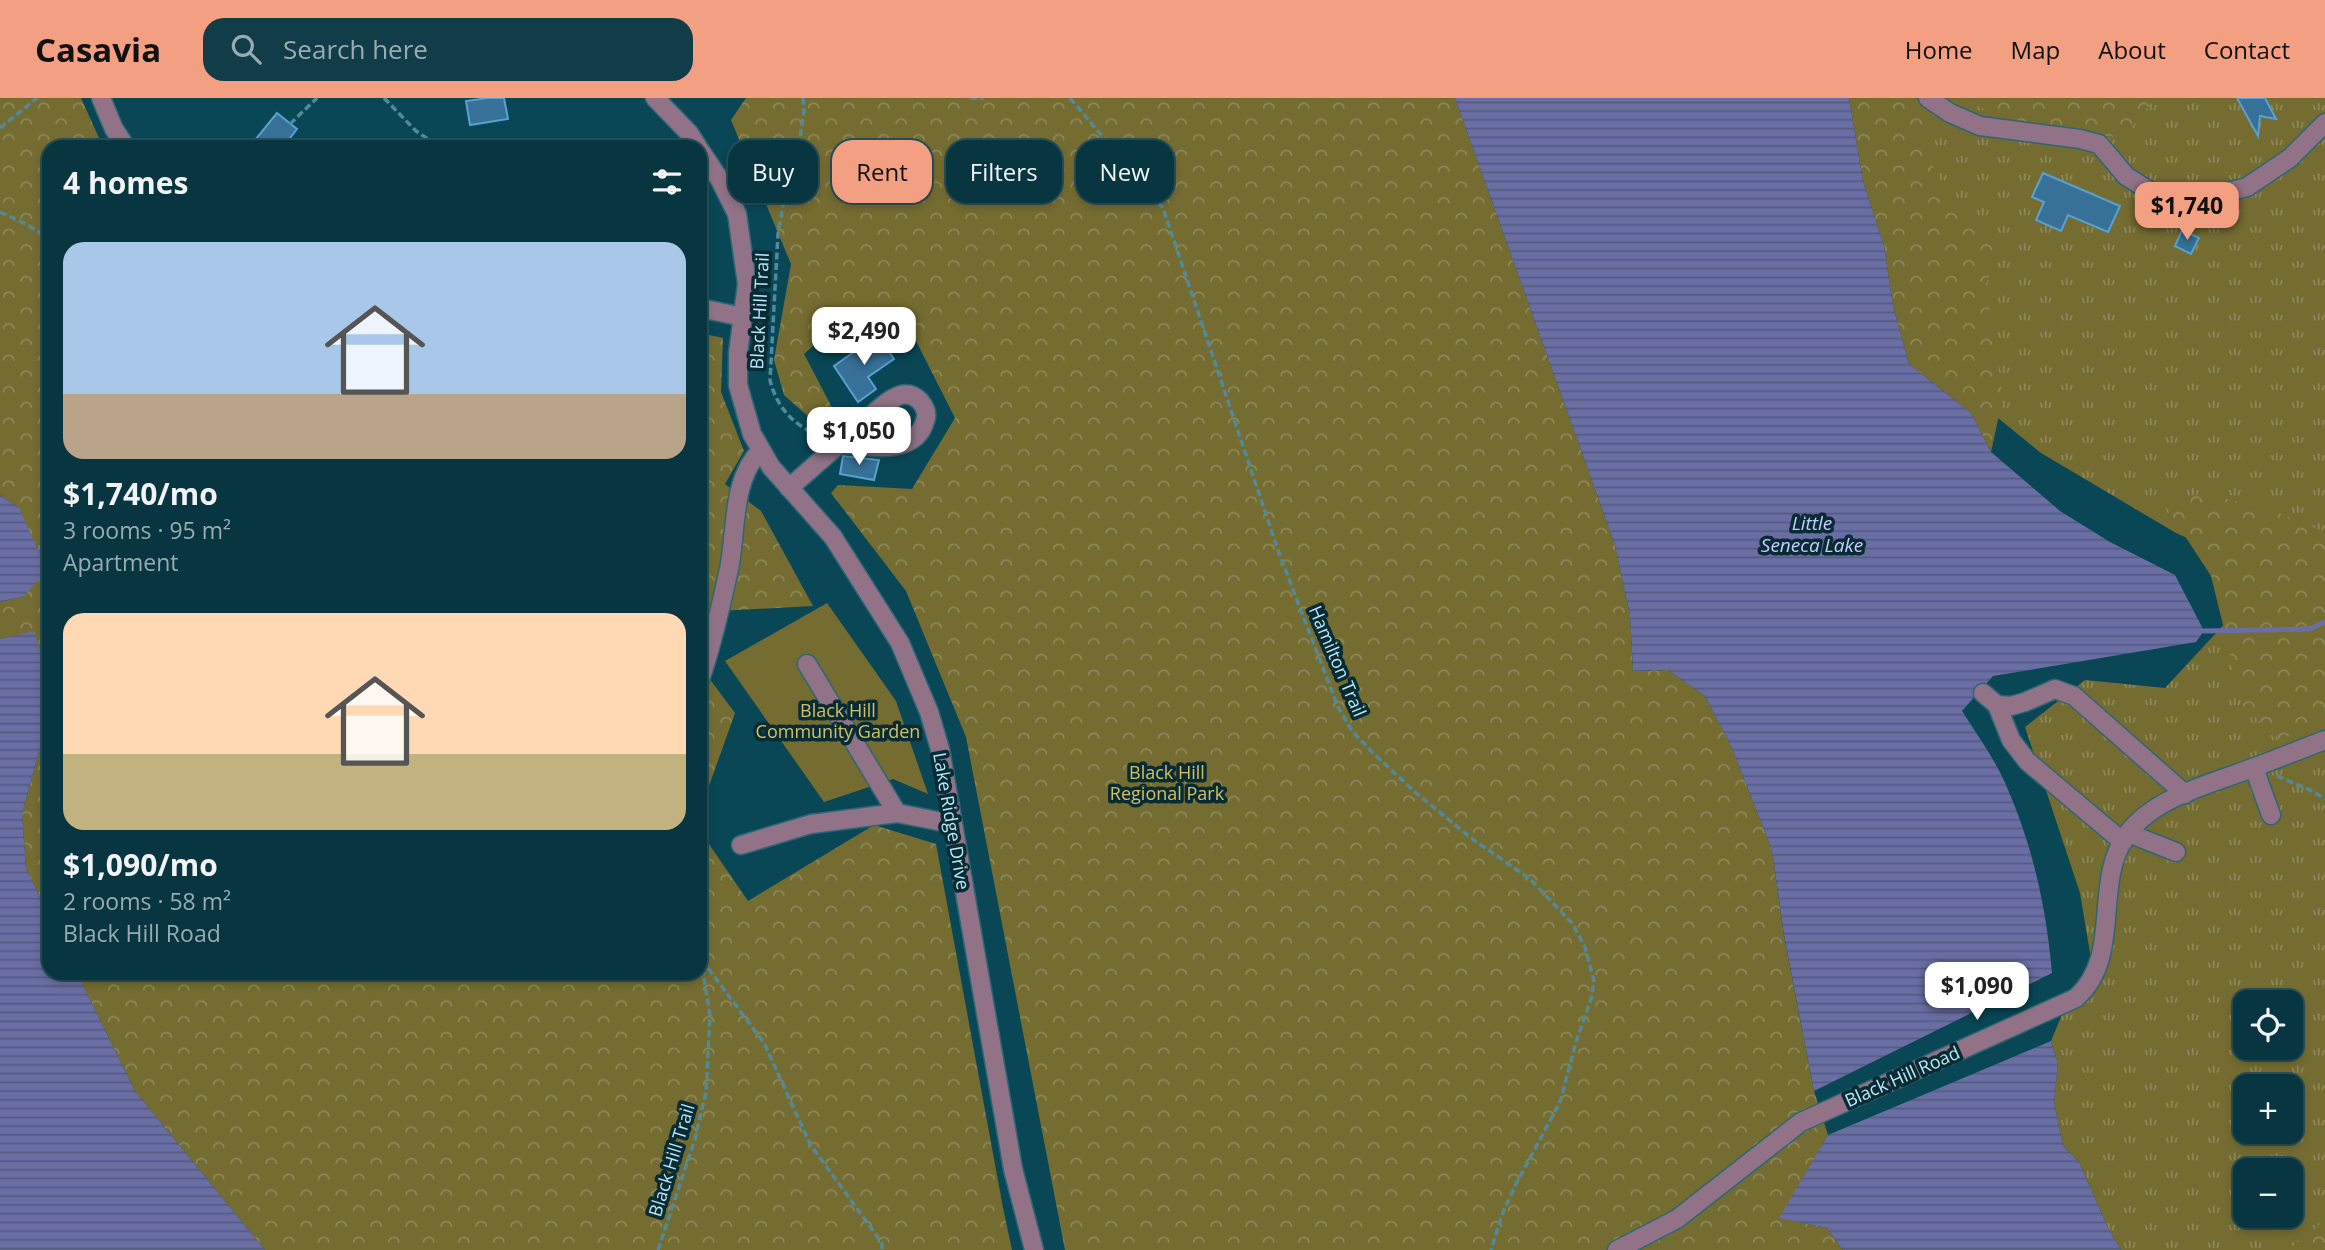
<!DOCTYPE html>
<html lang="en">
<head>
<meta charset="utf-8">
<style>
  :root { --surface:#073540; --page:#103d47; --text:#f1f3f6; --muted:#98abb1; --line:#285059; --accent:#f39f82 }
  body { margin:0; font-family:"Open Sans",sans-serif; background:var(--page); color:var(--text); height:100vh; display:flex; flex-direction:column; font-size:26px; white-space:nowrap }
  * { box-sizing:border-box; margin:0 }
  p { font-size:23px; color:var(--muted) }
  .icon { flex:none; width:38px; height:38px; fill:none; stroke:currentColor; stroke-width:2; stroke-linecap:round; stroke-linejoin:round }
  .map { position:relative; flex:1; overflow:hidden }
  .sheet { position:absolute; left:42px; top:42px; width:665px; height:840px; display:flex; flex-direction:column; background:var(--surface); border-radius:21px; box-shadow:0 4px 10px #0003,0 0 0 2px var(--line) }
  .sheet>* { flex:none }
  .guide { position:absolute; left:728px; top:42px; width:665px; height:63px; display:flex; gap:14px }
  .buttons { position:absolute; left:2233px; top:892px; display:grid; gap:14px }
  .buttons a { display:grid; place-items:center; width:70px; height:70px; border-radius:14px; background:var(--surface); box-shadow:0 4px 10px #0003,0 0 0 2px var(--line); font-size:35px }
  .price { position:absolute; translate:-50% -60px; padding:0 16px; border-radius:14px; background:#fff; color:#222; font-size:23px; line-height:46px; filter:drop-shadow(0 2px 4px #0008) }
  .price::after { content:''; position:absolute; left:50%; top:42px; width:21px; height:16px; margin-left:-10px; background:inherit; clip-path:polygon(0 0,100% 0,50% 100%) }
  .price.active { background:var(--accent); color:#111 }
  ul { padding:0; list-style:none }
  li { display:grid; align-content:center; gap:14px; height:371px; padding:0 21px }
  li span { display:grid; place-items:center; height:217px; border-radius:21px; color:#555 }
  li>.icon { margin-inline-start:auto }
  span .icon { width:126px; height:126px; fill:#fffc; stroke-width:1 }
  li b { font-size:30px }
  h2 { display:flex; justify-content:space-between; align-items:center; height:84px; padding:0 21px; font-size:30px }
  .pill { padding:0 24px; border-radius:21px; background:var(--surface); box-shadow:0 4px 10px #0003,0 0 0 2px var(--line); font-size:24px; line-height:63px }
  .pill.active { background:var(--accent); color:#111 }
  header { display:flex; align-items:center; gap:42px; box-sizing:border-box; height:98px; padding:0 35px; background:var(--accent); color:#111 }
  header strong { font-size:33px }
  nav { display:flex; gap:38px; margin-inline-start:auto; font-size:24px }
  .search { width:490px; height:63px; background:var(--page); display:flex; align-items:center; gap:18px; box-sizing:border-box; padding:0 24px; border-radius:21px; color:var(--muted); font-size:26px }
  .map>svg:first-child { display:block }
</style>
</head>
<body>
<header>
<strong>Casavia</strong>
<div class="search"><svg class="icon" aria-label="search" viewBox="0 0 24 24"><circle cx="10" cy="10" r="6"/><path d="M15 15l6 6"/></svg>Search here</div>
<nav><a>Home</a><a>Map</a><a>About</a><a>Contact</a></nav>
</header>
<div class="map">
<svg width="2325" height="1152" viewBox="0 0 2325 1152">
  <defs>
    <pattern id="grass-tufts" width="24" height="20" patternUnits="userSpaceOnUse" patternTransform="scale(1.75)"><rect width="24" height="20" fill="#756c32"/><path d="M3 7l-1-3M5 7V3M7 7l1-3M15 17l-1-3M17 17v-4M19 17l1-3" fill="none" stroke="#8c885b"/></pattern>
    <pattern id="forest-crowns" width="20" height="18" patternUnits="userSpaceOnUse" patternTransform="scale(1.75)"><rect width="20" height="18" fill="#756c32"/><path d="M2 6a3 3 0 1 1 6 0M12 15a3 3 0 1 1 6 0" fill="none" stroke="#8c885b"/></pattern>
    <pattern id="water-rules" width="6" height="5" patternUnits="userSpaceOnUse" patternTransform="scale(1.75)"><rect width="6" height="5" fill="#6a6ea5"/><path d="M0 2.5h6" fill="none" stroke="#545c7c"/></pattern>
  </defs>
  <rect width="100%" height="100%" fill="#094756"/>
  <path fill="url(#grass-tufts)" fill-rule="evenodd" d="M1874,0H2325V1152H2121L2108,1130L2079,1064L2063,1048L2054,1004L2058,966L2051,943L2066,907L2094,879L2080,795L2025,629L2085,582L2165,590L2270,477L2176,435L2041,355L1940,273ZM2245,905H2291V950H2245ZM2245,989H2291V1034H2245ZM2245,1073H2291V1118H2245Z"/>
  <path fill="url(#forest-crowns)" d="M0,0H81L103,49H49V818L26,770L22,716L44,635L34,534L0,541V504L24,498L19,410L0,397Z
    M746,0H1455L1615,447L1630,517L1633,573L1668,572L1705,598L1732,650L1772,752L1784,838L1814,993L1828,1037L1780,1120L1827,1130L1843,1152H1065L966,639L906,493L831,395L838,387L912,391L955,320L910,231L856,210L804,256L837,319L820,329L784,297L774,262L791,166L731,22Z
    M1849,0H1922L1944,16L1923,44L1949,105L2001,153L1986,186L2003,299L1991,354L1971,315L1909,266L1893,208L1884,148L1863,83Z
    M1961,0H2148L2151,5L2124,39L2079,37L2000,19Z
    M700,235L723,240L721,294L744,353L725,386L761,413L813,508L719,513L703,572L735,615L700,713Z
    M2202,395L2269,411L2325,434V623L2280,642L2243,608L2211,478L2164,406Z
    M874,727L936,746L1003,1110L1012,1152H265L135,993L77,875H700V733L748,803Z
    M2325,1122V1152H2288Z"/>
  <path fill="#756c32" d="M827,505L896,603L928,696L893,681L824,704L725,563Z"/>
  <path fill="url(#water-rules)" d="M1455,0H1849L1863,83L1884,148L1893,208L1909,266L1971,315L1991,354L2060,413L2110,444L2175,477L2204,533L2196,544L1993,578L1962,613C1977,637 1995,661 2006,687C2033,749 2046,808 2052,875L1814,993L1784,837L1772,752L1732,650L1705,598L1668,572L1633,573L1630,517L1615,447Z
    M0,397L19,410L47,472L24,498L0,504Z
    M34,533L41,558L44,635L22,716L26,770L49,818V875H77L135,993L265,1152H0V541Z
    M2051,943L2058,966L2054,1004L2063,1048L2079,1064L2108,1130L2121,1152H1843L1827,1130L1779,1120L1828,1037Z"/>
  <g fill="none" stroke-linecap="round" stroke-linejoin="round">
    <path stroke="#6a6ea5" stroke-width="5" d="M2204,533L2309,531L2325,524"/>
  </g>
  <path fill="#377197" stroke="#57a1d3" stroke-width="2" d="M488,0H504L508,21L470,27L466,3Z
    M2237,0H2265L2276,21L2260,18L2258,38Z
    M277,15L297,31L283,49H264L255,42Z
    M2043,75L2120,108L2108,134L2068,117L2061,133L2036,122L2044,104L2032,99Z
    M2182,132L2199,140L2191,156L2175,148Z
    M878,237L894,261L868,279L876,291L858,304L834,268Z
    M843,358L879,362L874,382L840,376Z"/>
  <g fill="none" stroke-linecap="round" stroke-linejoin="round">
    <g stroke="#2c6776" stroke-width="21">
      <path id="minor" d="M101,0L114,31L126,49
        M655,0L689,35L698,49
        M1928,0L1950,15L1980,28L2080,41L2099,46L2126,78L2164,102H2194L2247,89L2290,60L2325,25
        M700,52L720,82L737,116L747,186L738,255V287L752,336L771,369L833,439L900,545L929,614L940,651L1013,1071L1034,1152
        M700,210L743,219
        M789,390C814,368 838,347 862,326C874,316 887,301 901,297C909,295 915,298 920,303C925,309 928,316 925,323C915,359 866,348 839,346
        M807,566L897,715
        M700,582C712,546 721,508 729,471C737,432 731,382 761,352
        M1983,595L1997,607L2011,642L2027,663L2123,744
        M1997,607L2011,608L2025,604L2055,591L2074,598L2185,696
        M2254,670L2271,717
        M2128,735L2176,754
        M741,747L811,726L897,715L953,726
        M1617,1152L1677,1121L1801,1024L2076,900C2124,857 2091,784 2128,735C2156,698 2214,685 2255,669C2279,660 2302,651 2325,642"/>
    </g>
    <path stroke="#528a99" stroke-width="3.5" stroke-dasharray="7 3.5" stroke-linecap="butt" d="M384,0L416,33L440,49
      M803,0L804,14L800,39L788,80L778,136L770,282C777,311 796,330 824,339
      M970,0H984
      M1070,0L1163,110L1279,455L1338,609L1352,633L1374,656L1415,694L1471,740L1530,781L1572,825L1585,849L1594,883L1591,901L1576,944L1560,1004L1516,1086L1503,1114L1491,1152
      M290,26L317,0
      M0,30L37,0
      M0,114L26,126L49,141
      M2277,678L2310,692L2325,701
      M702,862L764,945L810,1046L882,1145V1152
      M658,1152L695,1041L706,994L710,917L700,856"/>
    <use href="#minor" stroke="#917286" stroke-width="18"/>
  </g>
  <g text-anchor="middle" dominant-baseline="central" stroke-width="7" stroke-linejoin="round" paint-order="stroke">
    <g font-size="18" fill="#b9e8f7" stroke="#082b34">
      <text transform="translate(759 213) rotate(-87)">Black Hill Trail</text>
      <text transform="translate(1338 563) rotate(67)">Hamilton Trail</text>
      <text transform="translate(952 723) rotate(80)">Lake Ridge Drive</text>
      <text transform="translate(1902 978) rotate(-24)">Black Hill Road</text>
      <text transform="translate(671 1062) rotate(-73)">Black Hill Trail</text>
    </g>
    <g font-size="18" fill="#d1c165" stroke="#082b34">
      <text x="838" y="612">Black Hill<tspan x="838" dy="21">Community Garden</tspan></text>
      <text x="1167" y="674">Black Hill<tspan x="1167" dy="21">Regional Park</tspan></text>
    </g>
    <g font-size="19" font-style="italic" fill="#c8cdff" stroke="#082b34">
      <text x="1812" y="425">Little<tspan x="1812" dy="22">Seneca Lake</tspan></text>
    </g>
  </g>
</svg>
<div class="buttons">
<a><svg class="icon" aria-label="locate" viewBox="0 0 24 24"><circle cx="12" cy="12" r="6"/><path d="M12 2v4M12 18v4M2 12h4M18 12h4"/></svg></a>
<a>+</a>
<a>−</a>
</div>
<b class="price active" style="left:2187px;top:144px">$1,740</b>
<b class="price" style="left:864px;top:269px">$2,490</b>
<b class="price" style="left:859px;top:369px">$1,050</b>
<b class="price" style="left:1977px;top:924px">$1,090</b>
<div class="guide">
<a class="pill">Buy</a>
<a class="pill active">Rent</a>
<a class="pill">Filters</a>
<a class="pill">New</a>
</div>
<section class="sheet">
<h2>4 homes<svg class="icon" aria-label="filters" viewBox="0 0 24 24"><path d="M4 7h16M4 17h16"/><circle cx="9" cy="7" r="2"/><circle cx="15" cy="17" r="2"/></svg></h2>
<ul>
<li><span style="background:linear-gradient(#a9c7e8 70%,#b9a48a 0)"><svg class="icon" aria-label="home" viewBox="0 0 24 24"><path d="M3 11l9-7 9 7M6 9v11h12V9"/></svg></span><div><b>$1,740/mo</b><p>3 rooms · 95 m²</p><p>Apartment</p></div></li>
<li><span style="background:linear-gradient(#ffd9b3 65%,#c2b280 0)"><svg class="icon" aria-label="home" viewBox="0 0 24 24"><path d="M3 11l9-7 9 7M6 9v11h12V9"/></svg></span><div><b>$1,090/mo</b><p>2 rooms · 58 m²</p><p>Black Hill Road</p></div></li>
</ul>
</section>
</div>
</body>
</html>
